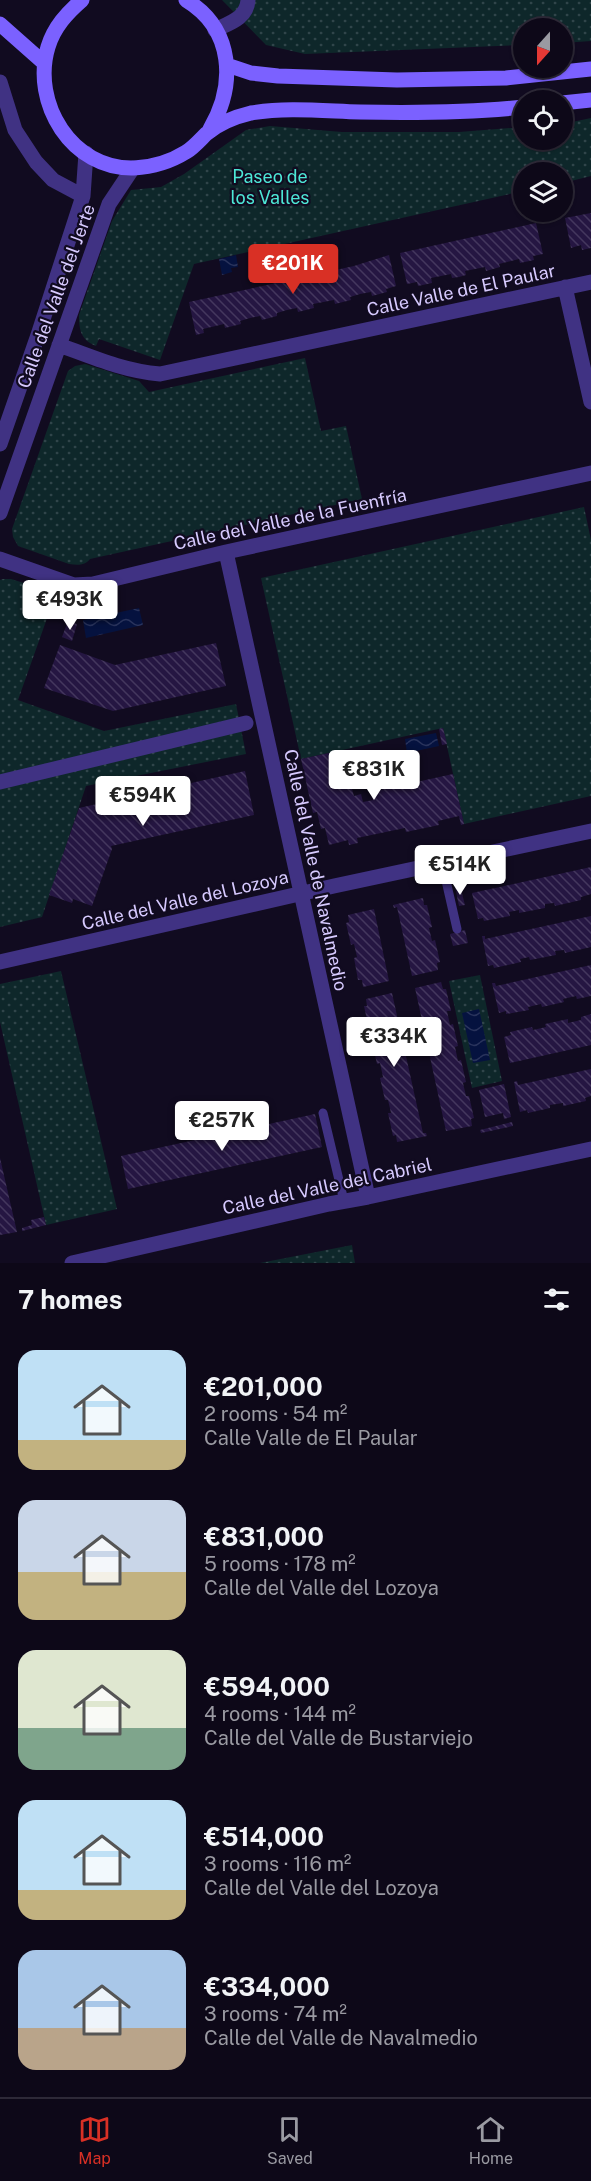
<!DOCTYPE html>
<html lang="en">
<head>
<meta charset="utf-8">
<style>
  :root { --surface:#0d0818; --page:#1b1625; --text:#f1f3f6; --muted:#9a9aa2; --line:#2d2937; --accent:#d93025 }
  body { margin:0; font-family:"Public Sans",sans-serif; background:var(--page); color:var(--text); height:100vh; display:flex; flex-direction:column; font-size:22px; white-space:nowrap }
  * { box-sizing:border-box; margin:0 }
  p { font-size:20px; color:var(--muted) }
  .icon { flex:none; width:33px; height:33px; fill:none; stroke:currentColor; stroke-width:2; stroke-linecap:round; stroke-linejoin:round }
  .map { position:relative; height:1263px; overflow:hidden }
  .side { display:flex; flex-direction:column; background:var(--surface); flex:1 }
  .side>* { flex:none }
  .needle { width:39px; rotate:201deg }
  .buttons { position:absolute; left:513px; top:18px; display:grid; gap:12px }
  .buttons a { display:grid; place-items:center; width:60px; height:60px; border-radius:50%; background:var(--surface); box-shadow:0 2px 4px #0004,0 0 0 2px var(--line); font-size:30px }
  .price { position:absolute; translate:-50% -51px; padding:0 14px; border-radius:6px; background:#fff; color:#222; font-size:20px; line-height:39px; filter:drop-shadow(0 2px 3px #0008) }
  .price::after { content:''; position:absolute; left:50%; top:36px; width:18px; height:14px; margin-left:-9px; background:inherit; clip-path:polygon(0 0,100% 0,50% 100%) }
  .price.selected { background:var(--accent); color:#fff }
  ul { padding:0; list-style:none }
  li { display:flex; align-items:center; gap:18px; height:150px; padding:0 18px }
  li span { display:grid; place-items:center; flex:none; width:168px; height:120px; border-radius:18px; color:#555 }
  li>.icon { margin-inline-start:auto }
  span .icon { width:72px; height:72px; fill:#fffc; stroke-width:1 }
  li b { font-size:26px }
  h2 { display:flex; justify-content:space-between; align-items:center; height:72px; padding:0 18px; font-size:26px }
  .dock { display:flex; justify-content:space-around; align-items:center; height:84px; border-top:2px solid var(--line); background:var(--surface); font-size:16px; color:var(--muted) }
  .dock a { display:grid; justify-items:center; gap:3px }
  .dock .selected { color:var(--accent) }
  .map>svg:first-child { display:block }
</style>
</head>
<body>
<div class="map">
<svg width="591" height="1263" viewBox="0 0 591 1263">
  <defs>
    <pattern id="green-dots" width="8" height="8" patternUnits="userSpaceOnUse" patternTransform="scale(1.5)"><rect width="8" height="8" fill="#0e272a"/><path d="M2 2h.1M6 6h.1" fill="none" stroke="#30454a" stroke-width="1.8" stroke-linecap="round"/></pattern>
    <pattern id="water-waves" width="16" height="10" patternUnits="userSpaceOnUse" patternTransform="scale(1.5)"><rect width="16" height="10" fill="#05123f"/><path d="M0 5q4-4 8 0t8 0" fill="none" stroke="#29335c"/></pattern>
    <pattern id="building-back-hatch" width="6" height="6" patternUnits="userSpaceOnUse" patternTransform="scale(1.5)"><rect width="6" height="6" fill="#251642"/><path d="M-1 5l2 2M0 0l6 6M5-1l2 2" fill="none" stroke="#44375e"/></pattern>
  </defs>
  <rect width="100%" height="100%" fill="#110b20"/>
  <path fill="url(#green-dots)" d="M222,0H591V41L563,43L562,28H524L523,45L305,54L266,45Z
    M591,118V176L563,183L562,172H524L523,191L194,264L160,360L99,339L96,346C81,340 79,330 79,315L112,221L131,190L161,187L184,174L246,130L270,126L342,132H459L523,127L524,140H562L563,124Z
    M305,358L321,431L346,426L362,499L90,559C85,566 77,565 69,564L18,546L13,537L12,529L68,371L75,366L85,364L139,381L149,392Z
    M584,507L591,540V796L464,824L443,728L301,759L261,578Z
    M3,579H11L56,593L18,700L104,731L236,704L246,754L86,786L42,917L0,927V580Z
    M61,971L117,1209L46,1225L0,1022V984Z
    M480,975L502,1081L472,1088L449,981Z
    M352,1245L355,1263H260Z"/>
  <path fill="url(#water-waves)" d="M236,255L238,267L231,268L232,272L222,275L219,259Z
    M139,608L143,625L86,638L83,620Z
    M436,733L439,746L407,753L405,739Z
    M479,1009L490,1060L473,1063L462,1013Z"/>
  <path fill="url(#building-back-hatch)" d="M591,213V248L582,250L581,245L571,248L565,218Z
    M536,223L543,254L533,256L534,260L520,263L519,259L499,264L500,267L486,271L485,267L465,271L466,275L459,277L452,278L451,274L431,278L432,283L418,286L417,282L407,284L400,253Z
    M389,255L396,286L386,289L387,292L372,296L371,292L360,294L350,297L351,300L335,304L334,300L313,304L314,308L298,312L297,308L287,310L277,313V316L262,320L260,316L250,318L240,321L241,324L225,328L224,324L203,329L204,333L196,335L189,302L354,266Z
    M68,621L77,624L72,641L62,637Z
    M216,643L226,686L113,711L44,688L60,645L115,665Z
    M443,728L447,744L442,745L439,729Z
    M343,750H348L355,781L350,782L354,796L361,794L363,802L373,800L371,792L453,774L464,824L461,825L459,816L438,821L439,825L406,832L405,828L357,838L358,843L349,845L348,840L329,845L325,828L321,829L317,812L313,813L301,759Z
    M245,771L254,815L111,846L112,849L92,906L73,899L72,903L49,895L79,808Z
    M591,867V894L581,897V900L555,906L554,903L545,904V908L519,913V910L509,912L510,916L484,921L483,918L478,919L472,893Z
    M460,886L465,905L459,906L455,887Z
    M423,898L424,905H427L432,927L429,928L432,941L435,940L440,962L437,963L438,970L412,976L397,907L394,908L393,905Z
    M374,909L389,981L363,987L362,980H358L354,958L357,957L354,944L351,945L346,923L349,922L348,915Z
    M591,916V947L565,953L564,950L555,951L556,955L530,960L529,957L520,959L521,962L494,968L493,965L488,966L482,936H485V939Z
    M465,930L468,943L453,946L450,934Z
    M591,965V996L577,999L576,996L563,999L564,1002L542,1007L541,1004L528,1007L529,1010L506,1014V1011L499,1013L492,983H495L496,986Z
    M441,982L443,989H446L451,1011H447L450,1025L453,1024L458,1046L455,1047L458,1061L461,1060L466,1082L463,1083L466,1096H469L474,1118L471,1119L472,1126L446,1131L415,988Z
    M392,993L423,1133H426L427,1136L397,1142L396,1135L393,1136L388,1113H391L388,1100H385L380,1078L383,1077L380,1063L377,1064L372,1042L375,1041L372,1028L369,1029L364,1006H367L366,999Z
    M591,1014V1045L510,1063L504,1037L511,1035L510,1032L532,1027L533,1030L546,1027L545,1024L568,1019V1023L581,1020V1017Z
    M591,1069V1096L585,1098L586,1101L563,1106V1103L550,1105V1108L528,1113L527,1110L520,1112L514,1082L517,1081L518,1085Z
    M504,1084L511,1117L504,1119L503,1113L485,1117L479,1090Z
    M315,1114L322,1147L128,1189L121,1156Z
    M512,1122L513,1126L481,1133L480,1130Z
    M0,1158L17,1232L0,1235Z
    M44,1217L46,1225L22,1231V1228L32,1225L31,1220Z"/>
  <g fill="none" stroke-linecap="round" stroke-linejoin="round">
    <path stroke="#403283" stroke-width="9" d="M442,863L457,929
      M323,1113L344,1201"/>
    <path stroke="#403283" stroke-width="15" d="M215,30C230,23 247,18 248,0
      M0,82L15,130L36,162L53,180L83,196
      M565,287L591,402
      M59,345C92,357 124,371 160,374L591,282
      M0,444L38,335L83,196L86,153
      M0,513L109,204L133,168
      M226,552L368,1197
      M0,559L74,585L93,584L226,552L591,473
      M0,782L246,723
      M0,962L334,886L591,831
      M72,1263L329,1204L368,1197L591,1149"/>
    <path stroke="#7b61ff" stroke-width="15" d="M82,0C67,13 54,27 48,47C31,103 72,170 134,168C153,167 170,162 186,152C193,148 200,140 206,134C219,123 234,117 251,113C286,107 324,111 360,112C414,113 469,113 524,107
      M186,0C234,29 236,85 210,129
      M0,24L44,63
      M227,65L251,73L278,76L397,80L506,78L591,69
      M562,103L591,100"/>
  </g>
  <g text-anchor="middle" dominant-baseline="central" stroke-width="4.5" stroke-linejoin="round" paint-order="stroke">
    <g font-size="18" fill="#4de7d6" stroke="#110b20">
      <text x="270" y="176">Paseo de<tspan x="270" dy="21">los Valles</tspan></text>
    </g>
    <g font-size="18" fill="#d7caff" stroke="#110b20">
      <text transform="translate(461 290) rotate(-12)">Calle Valle de El Paular</text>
      <text transform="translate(56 296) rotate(-70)">Calle del Valle del Jerte</text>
      <text transform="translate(290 519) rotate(-12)">Calle del Valle de la Fuenfría</text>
      <text transform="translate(316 870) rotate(78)">Calle del Valle de Navalmedio</text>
      <text transform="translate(185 900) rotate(-13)">Calle del Valle del Lozoya</text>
      <text transform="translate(327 1186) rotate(-12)">Calle del Valle del Cabriel</text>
    </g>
  </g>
</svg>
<div class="buttons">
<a><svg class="needle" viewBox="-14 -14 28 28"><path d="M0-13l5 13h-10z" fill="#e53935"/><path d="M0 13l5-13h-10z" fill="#9a9aa2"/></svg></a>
<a><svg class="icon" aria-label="locate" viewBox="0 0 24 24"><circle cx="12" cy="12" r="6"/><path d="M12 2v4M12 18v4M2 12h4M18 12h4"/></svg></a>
<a><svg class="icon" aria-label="layers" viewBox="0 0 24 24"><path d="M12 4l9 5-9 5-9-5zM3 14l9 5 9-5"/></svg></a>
</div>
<b class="price selected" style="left:293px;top:295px">€201K</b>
<b class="price" style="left:70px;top:631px">€493K</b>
<b class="price" style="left:374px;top:801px">€831K</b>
<b class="price" style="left:143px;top:827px">€594K</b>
<b class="price" style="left:460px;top:896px">€514K</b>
<b class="price" style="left:394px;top:1068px">€334K</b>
<b class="price" style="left:222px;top:1152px">€257K</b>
</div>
<section class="side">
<h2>7 homes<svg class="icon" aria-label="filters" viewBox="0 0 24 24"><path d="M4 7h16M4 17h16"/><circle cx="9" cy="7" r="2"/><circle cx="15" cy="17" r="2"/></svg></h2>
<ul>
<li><span style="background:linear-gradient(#bfe0f5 75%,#c2b280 0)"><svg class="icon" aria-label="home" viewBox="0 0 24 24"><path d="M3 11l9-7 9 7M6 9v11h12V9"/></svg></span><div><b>€201,000</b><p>2 rooms · 54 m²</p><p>Calle Valle de El Paular</p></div></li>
<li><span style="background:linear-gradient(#c9d6e8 60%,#c2b280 0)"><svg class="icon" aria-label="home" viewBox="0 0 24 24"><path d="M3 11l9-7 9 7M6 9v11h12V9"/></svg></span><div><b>€831,000</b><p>5 rooms · 178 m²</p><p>Calle del Valle del Lozoya</p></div></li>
<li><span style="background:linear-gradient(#dfe7d0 65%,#7fa58c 0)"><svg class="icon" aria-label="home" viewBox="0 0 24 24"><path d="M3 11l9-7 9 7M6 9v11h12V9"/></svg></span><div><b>€594,000</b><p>4 rooms · 144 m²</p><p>Calle del Valle de Bustarviejo</p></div></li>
<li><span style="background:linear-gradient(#bfe0f5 75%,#c2b280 0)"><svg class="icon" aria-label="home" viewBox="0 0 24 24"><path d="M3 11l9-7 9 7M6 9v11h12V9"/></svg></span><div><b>€514,000</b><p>3 rooms · 116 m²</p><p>Calle del Valle del Lozoya</p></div></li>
<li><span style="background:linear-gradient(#a9c7e8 65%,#b9a48a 0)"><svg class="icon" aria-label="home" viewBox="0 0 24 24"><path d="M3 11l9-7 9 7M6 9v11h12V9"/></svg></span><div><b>€334,000</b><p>3 rooms · 74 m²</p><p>Calle del Valle de Navalmedio</p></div></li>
</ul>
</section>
<nav class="dock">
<a class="selected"><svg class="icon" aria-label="map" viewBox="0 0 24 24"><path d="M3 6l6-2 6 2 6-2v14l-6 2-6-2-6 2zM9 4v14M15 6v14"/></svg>Map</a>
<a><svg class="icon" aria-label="saved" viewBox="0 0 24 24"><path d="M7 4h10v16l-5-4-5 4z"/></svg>Saved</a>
<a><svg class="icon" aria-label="home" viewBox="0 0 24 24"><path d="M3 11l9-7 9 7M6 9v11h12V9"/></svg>Home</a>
</nav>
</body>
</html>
